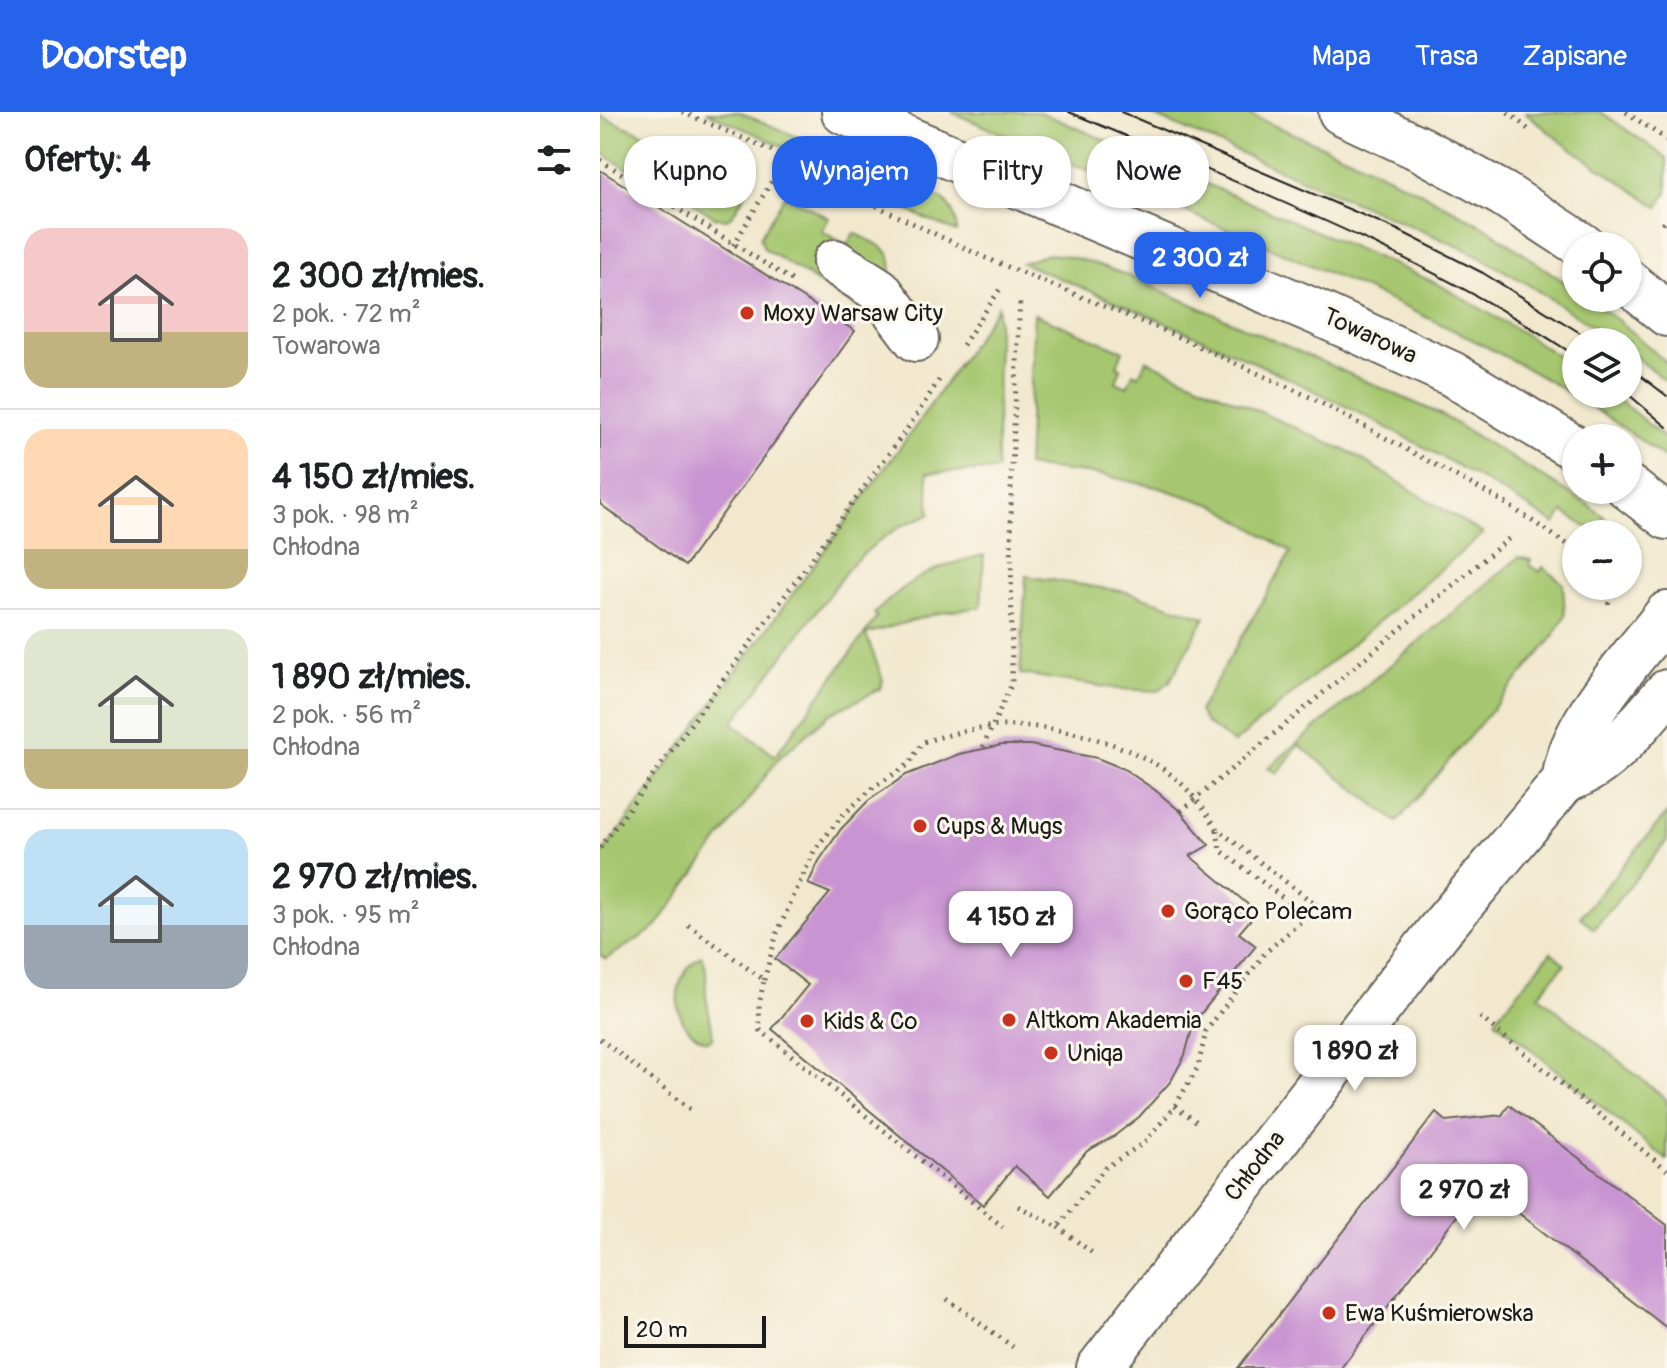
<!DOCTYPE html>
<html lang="pl">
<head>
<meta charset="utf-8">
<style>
  :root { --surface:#fff; --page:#f6f6f6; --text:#202124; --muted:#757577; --line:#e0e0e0; --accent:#2563eb }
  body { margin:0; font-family:Pangolin,sans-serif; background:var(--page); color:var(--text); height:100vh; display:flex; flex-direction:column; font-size:30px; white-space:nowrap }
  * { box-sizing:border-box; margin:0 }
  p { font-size:26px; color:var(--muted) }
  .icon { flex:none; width:44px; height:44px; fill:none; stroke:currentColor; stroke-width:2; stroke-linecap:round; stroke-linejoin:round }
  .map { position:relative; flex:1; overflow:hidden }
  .panel { display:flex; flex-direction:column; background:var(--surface); width:600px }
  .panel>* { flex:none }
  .guide { position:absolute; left:24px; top:24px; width:760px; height:72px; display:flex; gap:16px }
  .controls { position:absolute; left:962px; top:120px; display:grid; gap:16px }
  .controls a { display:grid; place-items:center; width:80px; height:80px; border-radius:50%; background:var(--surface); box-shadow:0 2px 6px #0004; font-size:40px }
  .scale { position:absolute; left:24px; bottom:20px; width:142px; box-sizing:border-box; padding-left:8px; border:4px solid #1c1c1c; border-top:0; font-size:22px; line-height:28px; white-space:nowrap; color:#1c1c1c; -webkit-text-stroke:6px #fbf7ec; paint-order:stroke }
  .price { position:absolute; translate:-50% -68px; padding:0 18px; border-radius:16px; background:#fff; color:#222; font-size:26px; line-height:52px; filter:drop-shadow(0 2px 4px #0008) }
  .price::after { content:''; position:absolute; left:50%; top:48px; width:24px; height:18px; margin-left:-12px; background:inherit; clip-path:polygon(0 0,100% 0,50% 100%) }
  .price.active { background:var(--accent); color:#fff }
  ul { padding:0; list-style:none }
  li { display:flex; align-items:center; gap:24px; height:200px; padding:0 24px }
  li+li { border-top:2px solid var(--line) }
  li span { display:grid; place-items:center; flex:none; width:224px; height:160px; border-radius:24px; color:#555 }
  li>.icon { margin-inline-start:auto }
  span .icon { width:96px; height:96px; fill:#fffc; stroke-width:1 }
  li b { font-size:34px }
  h2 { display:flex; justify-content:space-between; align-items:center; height:96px; padding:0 24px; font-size:34px }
  .pill { padding:0 28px; border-radius:32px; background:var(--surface); box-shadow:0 2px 6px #0004; font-size:28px; line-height:72px }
  .pill.active { background:var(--accent); color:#fff }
  header { display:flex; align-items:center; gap:48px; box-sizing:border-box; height:112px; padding:0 40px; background:var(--accent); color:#fff }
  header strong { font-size:38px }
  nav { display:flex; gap:44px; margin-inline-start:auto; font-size:28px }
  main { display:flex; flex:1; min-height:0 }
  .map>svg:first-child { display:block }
</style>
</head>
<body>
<header>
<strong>Doorstep</strong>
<nav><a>Mapa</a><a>Trasa</a><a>Zapisane</a></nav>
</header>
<main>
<section class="panel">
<h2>Oferty: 4<svg class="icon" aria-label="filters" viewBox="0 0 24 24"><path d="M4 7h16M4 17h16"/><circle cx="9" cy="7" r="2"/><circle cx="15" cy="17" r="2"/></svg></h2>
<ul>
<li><span style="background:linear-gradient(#f6c9c9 65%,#c2b280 0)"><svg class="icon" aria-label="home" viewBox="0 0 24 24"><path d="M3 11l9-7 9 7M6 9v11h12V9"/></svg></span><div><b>2 300 zł/mies.</b><p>2 pok. · 72 m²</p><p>Towarowa</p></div></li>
<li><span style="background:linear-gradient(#ffd9b3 75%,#c2b280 0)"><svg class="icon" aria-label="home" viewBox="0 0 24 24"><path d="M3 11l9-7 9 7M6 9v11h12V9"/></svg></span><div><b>4 150 zł/mies.</b><p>3 pok. · 98 m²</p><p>Chłodna</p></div></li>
<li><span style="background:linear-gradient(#dfe7d0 75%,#c2b280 0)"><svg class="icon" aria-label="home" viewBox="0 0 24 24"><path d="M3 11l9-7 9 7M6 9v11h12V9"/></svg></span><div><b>1 890 zł/mies.</b><p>2 pok. · 56 m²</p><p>Chłodna</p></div></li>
<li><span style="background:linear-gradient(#bfe0f5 60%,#9aa5b1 0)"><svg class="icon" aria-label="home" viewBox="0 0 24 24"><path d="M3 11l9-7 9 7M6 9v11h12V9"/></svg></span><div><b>2 970 zł/mies.</b><p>3 pok. · 95 m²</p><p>Chłodna</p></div></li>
</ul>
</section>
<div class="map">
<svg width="1067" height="1256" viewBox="0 0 1067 1256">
  <rect width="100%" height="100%" fill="#fbf7ec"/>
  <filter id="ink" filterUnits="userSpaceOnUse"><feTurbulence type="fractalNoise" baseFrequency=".0125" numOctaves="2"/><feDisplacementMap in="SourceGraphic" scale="16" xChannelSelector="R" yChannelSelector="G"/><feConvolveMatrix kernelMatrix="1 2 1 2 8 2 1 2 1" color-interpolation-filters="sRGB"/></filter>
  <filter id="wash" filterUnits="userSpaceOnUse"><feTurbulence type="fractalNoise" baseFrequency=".006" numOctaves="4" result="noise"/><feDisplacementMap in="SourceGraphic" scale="32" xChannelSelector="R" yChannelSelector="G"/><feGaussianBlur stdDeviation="1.8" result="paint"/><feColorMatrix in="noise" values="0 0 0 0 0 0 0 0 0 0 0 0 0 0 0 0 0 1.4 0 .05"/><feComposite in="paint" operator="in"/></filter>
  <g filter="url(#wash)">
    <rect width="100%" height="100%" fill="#f1e8cd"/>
    <path fill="#a6c770" stroke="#617246" stroke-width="2" d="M106,0H139L343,87C352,98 358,106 356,120L262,78L236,60L189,37Z
      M351,0H440L836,171L923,221L976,256V282H1012L1067,328V348C952,257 805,194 671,136C564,91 458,45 351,0Z
      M545,0H643L748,45L824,82L888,117L976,178V186C1000,186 1047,235 1067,251V270L1028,239V230H1017L924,170L869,139Z
      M925,0H1001L1067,46V81L1058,95L960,29Z
      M0,4L154,67L132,104L127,107L116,106L94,92L104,76L41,36L27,57L0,40Z
      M185,83L229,106L222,119L247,133L254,121C264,126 276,130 284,137C304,154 279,187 267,202L164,136L160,125Z
      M448,142C476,144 500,153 526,163L840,302L987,392L1003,404L1016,422H993L994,420L963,400L955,412C787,305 606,225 422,151Z
      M398,194L397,358L327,361L330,402L301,414L276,431L251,453L133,611L175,644L277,505L274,502C311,465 333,455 384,443L381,495L339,501L266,522L283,568L280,577L230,602L178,647L55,816L6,847L0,843V745L323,304Z
      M434,202L523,239L517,254L521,256L516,270L527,275L533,261L539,264L546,248L753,342L883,422L634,631L606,611L599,599L691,440L617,394L560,376L502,363L427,354Z
      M919,445L931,448L929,453L940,460L943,455L963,471L965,504L951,528L797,710L699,633L677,662L668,656Z
      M426,464L527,480L605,505L570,569L558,579L520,577L420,562Z
      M1067,701V729L994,817L980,805Z
      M951,840L965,852L938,883L1067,988V1048L895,908Z
      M101,844C109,854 105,870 106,882C107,897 114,913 112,927L107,929C69,915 69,865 101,844Z"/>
    <g id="blocks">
      <path fill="#c994d2" d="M0,58L255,219L85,454L0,392Z
        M402,633H430L497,646L524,657L555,678L580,699L609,733L590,744L657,800L639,821L656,834L594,910L585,943L571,969L539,1005L513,1025L487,1039L450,1084L415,1054L383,1093L172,917L208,873L175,847L230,781L208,772L219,749L241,717L268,689L306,663L359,642Z
        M909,993L1067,1113V1216L903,1089L867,1091L741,1256H638L836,1000L846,1009L902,1003Z"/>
    </g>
  </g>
  <g filter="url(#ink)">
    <use href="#blocks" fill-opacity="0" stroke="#67635a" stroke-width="2"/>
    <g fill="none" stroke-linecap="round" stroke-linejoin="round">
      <g stroke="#67635a" stroke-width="48">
        <path id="minor" d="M235,150L279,178L316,227
          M965,668C967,615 1035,544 1067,502
          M499,1256L838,820L965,668C1008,656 1038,612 1067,580"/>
      </g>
      <g stroke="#67635a" stroke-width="48">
        <path id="major" d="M244,0L716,200L852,262L976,337
          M741,0L821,37L903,82L983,134
          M1028,170L1067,202
          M1028,375L1067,405"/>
      </g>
      <path stroke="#67635a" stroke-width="5" stroke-dasharray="2 6" stroke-linecap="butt" d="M82,0L185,44L260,86L381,144L565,219L712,286L902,389L976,438
        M908,0L928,17
        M1026,0L1067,28
        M0,48L193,169
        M1063,112L1067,105
        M129,140L175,64
        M363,233L400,177
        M1007,474L1009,497
        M383,635L412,571L411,377L420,187
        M581,699L912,424
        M617,718L620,738L707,804
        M0,736L312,310L339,268
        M88,813L164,868L159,893L160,918L403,1115
        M164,868L177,821L215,737L243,703L274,675L308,653L323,630C348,623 374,615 400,614C454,611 532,631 574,665C591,679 605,698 617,717L716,793
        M880,905L1067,1058
        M0,927L91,998
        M575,994L597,1010
        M418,1094L458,1115L505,1056L545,1030L575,994L598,955L606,919L665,841L707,804L716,793L739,811
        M458,1115L495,1143
        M347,1187L413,1235"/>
      <use href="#minor" stroke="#fff" stroke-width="44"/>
      <use href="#major" stroke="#fff" stroke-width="44"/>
      <path stroke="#1c1c1c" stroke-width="2" d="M469,0C642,73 819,140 976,244
        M521,0L798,118L883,161L995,230
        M1028,254L1067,284
        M1028,282L1067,315"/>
    </g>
  </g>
  <g fill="#c8321e" stroke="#fbf7ec" stroke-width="3">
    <circle cx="147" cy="201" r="8"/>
    <circle cx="320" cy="714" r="8"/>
    <circle cx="568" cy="799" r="8"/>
    <circle cx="586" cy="869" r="8"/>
    <circle cx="409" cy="908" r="8"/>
    <circle cx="207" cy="909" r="8"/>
    <circle cx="451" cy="941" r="8"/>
    <circle cx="729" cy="1201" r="8"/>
  </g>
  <g text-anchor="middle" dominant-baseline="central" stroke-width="6" stroke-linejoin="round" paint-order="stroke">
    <g font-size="24" fill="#1c1c1c" stroke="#fbf7ec" text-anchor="start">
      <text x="163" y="201">Moxy Warsaw City</text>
      <text x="336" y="714">Cups &amp; Mugs</text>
      <text x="584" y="799">Gorąco Polecam</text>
      <text x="602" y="869">F45</text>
      <text x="425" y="908">Altkom Akademia</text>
      <text x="223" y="909">Kids &amp; Co</text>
      <text x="467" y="941">Uniqa</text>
      <text x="745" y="1201">Ewa Kuśmierowska</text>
    </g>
    <g font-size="24" fill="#1c1c1c" stroke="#fbf7ec">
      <text transform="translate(770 224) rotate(25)">Towarowa</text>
      <text transform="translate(655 1054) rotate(-52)">Chłodna</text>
    </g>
  </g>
</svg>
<div class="controls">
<a><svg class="icon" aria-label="locate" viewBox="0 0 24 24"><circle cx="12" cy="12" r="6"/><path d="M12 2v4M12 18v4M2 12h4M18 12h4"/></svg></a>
<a><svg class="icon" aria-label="layers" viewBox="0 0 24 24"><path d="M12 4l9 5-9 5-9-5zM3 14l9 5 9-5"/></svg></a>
<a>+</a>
<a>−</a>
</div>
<div class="scale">20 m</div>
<b class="price active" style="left:600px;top:188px">2 300 zł</b>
<b class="price" style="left:411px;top:847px">4 150 zł</b>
<b class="price" style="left:755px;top:981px">1 890 zł</b>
<b class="price" style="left:864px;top:1120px">2 970 zł</b>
<div class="guide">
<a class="pill">Kupno</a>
<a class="pill active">Wynajem</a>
<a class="pill">Filtry</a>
<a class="pill">Nowe</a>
</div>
</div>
</main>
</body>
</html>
